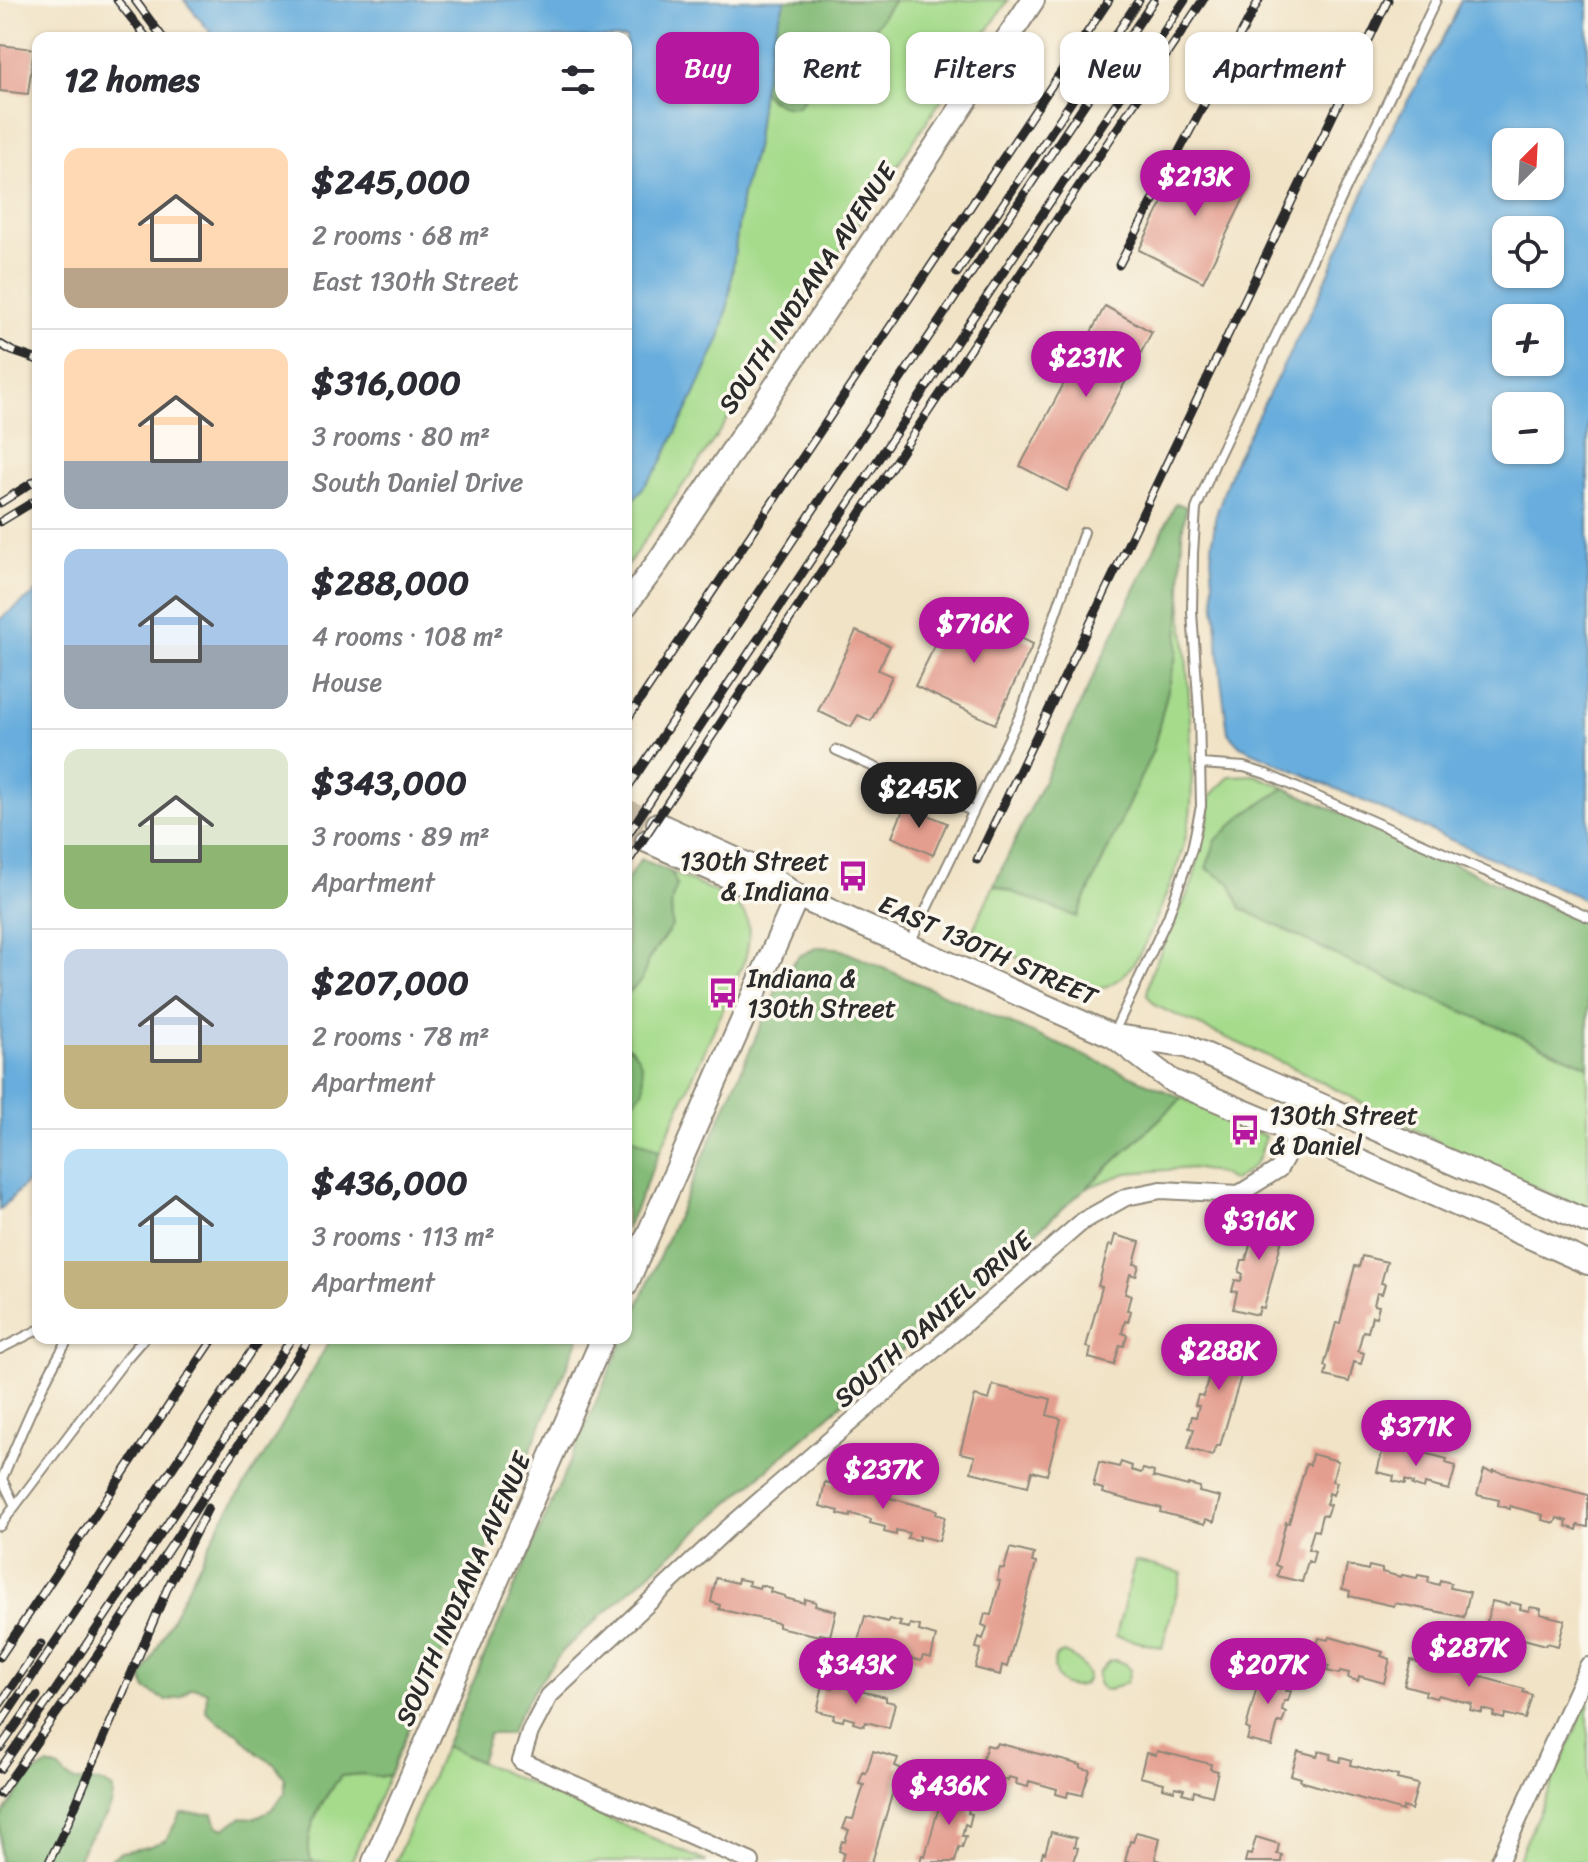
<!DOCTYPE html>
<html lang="en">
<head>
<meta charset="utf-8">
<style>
  :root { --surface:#fff; --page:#f2f2f3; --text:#2b2b33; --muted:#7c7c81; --line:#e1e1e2; --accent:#b5179e }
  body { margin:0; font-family:Sriracha,sans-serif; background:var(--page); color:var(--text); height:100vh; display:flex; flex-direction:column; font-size:30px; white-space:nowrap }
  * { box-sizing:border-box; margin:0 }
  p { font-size:26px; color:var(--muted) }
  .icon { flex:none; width:44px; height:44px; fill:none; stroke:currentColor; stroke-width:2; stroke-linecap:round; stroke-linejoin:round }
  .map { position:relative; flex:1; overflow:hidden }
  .details { position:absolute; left:32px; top:32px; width:600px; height:1312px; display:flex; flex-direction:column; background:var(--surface); border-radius:16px; box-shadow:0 2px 6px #0004 }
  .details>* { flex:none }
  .hud { position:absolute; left:656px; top:32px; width:760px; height:72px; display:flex; gap:16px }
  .needle { width:52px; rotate:24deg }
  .buttons { position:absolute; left:1492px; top:128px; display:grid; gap:16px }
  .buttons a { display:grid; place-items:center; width:72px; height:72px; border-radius:16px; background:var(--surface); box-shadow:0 2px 6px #0004; font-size:40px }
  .price { position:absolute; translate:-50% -68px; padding:0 18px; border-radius:28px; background:var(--accent); color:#fff; font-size:26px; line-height:52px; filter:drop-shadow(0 2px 4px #0008) }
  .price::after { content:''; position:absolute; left:50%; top:48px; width:24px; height:18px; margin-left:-12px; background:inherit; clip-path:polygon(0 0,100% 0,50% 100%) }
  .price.selected { background:#222; color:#fff }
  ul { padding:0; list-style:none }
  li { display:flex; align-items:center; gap:24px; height:200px; padding:0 32px }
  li+li { border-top:2px solid var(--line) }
  li span { display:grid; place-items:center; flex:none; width:224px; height:160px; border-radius:16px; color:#555 }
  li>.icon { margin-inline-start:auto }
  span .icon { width:96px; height:96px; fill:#fffc; stroke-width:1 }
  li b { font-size:34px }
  h2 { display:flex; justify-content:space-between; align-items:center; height:96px; padding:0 32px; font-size:34px }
  .tag { padding:0 28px; border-radius:16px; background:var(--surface); box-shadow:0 2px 6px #0004; font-size:28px; line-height:72px }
  .tag.selected { background:var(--accent); color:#fff }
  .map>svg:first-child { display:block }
</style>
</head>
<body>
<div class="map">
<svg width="1588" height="1862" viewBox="0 0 1588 1862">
  <rect width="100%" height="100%" fill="#fbf7ec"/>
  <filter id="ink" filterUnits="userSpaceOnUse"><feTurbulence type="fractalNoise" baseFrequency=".0125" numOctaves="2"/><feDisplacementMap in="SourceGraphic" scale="16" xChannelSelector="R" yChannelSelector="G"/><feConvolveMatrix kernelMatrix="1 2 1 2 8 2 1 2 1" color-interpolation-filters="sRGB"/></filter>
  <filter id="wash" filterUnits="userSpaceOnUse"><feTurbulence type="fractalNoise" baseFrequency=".006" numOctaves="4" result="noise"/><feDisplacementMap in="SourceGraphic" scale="32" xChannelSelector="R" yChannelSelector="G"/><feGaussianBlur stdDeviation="1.8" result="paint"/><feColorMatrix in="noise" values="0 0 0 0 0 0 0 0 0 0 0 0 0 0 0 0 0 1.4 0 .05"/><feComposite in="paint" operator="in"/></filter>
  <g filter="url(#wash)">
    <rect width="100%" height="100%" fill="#f1e3c6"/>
    <path fill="#a6db8c" stroke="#68835c" stroke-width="2" d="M894,0H1008L693,471L626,567V509L659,467L694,396L720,338L728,305L742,194L755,148L762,90L771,101L807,95L813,78L830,59L857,51L868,42L872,31Z
      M1181,596C1186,647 1190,698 1191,748C1192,772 1193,798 1189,822C1183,856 1169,888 1156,919C1144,949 1129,982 1096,990L969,938L994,885L1077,917L1153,750L1177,653Z
      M1255,775L1285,788L1242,816L1207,868L1230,883L1241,908L1350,962L1588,1066V1211L1460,1153L1298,1070L1156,1006L1147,995L1151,973L1192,884L1207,826L1211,795L1230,776Z
      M671,872C684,878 697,884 711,890C747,906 755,920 745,959L660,1151C649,1144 636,1142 626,1133V1110L644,1089L632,1049L626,1045V995L642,980L648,960L672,926L671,902L677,885Z
      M1182,1098L1265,1136C1260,1163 1256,1166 1233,1181L1221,1174L1193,1168L1127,1173L1086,1188Z
      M1135,1561L1182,1573L1162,1648L1116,1636Z
      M1063,1653C1073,1656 1079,1660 1084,1668C1102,1691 1047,1699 1055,1657Z
      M1116,1660L1126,1664L1130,1670L1127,1682L1109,1690L1102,1689L1098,1683V1673L1109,1661Z
      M1588,1701V1862H1517Z
      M445,1746L480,1762L707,1862H395Z
      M363,1774L377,1777L389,1775L351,1862H314L310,1858C304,1828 323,1799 341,1776Z"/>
    <path fill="#84bb78" stroke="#587352" stroke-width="2" d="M785,0H894L872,31L868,42L857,51L830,59L813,78L807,95L798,106C781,108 773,103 762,90L773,37Z
      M1176,503L1186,507L1182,534L1181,596L1177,653L1153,750L1077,917L994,885Z
      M1285,788L1588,924V1066L1350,962L1241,908L1230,883L1206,868L1216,840L1242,816Z
      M641,859L671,872L677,885L671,902L672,926L648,960L642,980L626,995V882Z
      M818,947L837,948L1182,1098L1086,1188L564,1649C543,1676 524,1702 510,1734H489L480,1762L445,1746L624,1338H626V1333L783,975L799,956Z
      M626,1045C643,1055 643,1071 644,1089L626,1110Z
      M626,1133C636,1142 649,1144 660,1151L626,1230Z
      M331,1338H579L389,1775L377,1777L363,1774L341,1776C322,1799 304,1828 310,1858L314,1862H106L121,1852L148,1847L166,1840L181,1813L213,1814L217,1826L224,1829L242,1817L254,1818L271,1810L285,1793V1778L274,1764L258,1754L238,1733L221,1724L206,1711L207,1692L198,1688H191L181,1697L167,1701L146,1689L142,1678L220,1523L272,1443Z
      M48,1765L60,1769L66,1777L75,1781L101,1782L113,1789C115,1821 83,1833 78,1862H0V1819L30,1776Z"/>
    <path fill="#67addd" stroke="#496c84" stroke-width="2" fill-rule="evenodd" d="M184,0H785L773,37L762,90L755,148L742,194L728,305L720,338L694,396L659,467L626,509V38H215Z
      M1461,0H1588V901L1240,746L1228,733L1221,680L1211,558L1215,518L1234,462L1319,296L1389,134L1451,24ZM1506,142H1550V186H1506ZM1506,230H1550V274H1506ZM1550,318V362H1506V318ZM1506,406H1550V450H1506Z
      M38,591V1171L0,1210V619Z"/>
    <g id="blocks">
      <path fill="#e49e8f" d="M0,45L34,49L28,94L0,91Z
        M1186,155L1250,186L1203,282L1139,250Z
        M1105,306L1152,332L1067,491L1020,466Z
        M954,606L1033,644L995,724L915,686Z
        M856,631L890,646L878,670L892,676L871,721L858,715L851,727L818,711Z
        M905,805L947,823L933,855L892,837Z
        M1259,1208L1284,1214L1281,1223L1286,1224L1264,1308L1260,1307L1258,1315L1233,1309L1237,1292L1232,1291L1235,1280L1241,1281L1243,1274L1239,1272L1242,1260H1246L1253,1234L1248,1233L1252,1220L1255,1221Z
        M1115,1235L1140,1242L1134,1264L1139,1265L1136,1276L1130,1274L1125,1294L1131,1295L1127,1310L1131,1311L1128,1322L1125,1321L1122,1333L1127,1335L1124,1346L1120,1345L1114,1365L1089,1358L1091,1348L1086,1347L1102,1287L1098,1286L1109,1245L1112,1246Z
        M1362,1256L1387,1262L1381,1283L1385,1284L1382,1294L1377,1293L1374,1305L1379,1306L1376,1317L1372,1316L1368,1332L1363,1331L1358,1351L1364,1353L1361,1364L1354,1362L1349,1382L1325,1376L1327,1367L1324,1366L1336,1323H1340L1355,1266L1359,1267Z
        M1223,1328L1248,1335L1245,1345L1250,1346L1220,1446H1216L1212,1456L1188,1448L1194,1429L1189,1428L1192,1416L1196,1417L1199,1406L1195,1405L1198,1395L1203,1396L1213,1362L1210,1361L1213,1350L1217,1351Z
        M993,1385L1051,1399L1047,1415L1061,1419L1047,1475L1032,1471L1028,1486L971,1472L975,1456L960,1453L975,1396L989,1400Z
        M1394,1445L1447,1459L1446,1463L1456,1466L1449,1490L1425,1484L1424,1489L1412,1485L1413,1483L1405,1480V1484L1393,1481L1394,1476L1377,1472L1383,1448L1392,1450Z
        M1312,1454L1338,1461L1332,1481L1337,1482L1333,1495L1329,1493L1326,1504L1330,1505L1326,1516L1322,1515L1318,1531L1314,1530L1308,1549L1315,1551L1312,1563L1308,1561L1302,1582L1277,1576L1280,1567L1275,1565L1286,1522L1289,1523L1306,1464L1310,1465Z
        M1099,1462L1119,1467L1121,1462L1132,1466L1131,1470L1141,1473L1143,1469L1154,1472L1153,1477L1188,1486V1484L1200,1487L1199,1492L1220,1497L1214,1522L1206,1519L1205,1524L1160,1512L1161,1508L1102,1493L1103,1489L1093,1486Z
        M1484,1470L1493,1472V1470L1588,1495V1527L1578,1525L1577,1530L1566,1526L1567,1521L1557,1518L1555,1523L1542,1520L1543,1515L1510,1506V1509L1498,1505L1499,1500L1477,1495Z
        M834,1480L879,1491L878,1495L937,1510L936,1514L945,1517L939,1541L919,1536V1540L907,1538L909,1533L896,1530V1535L884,1532L885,1527L870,1523L871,1519L851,1514L850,1517L838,1514L839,1511L820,1506L825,1482L834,1484Z
        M1010,1548L1034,1554L1032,1562L1036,1563L1007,1667L1002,1665L1000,1675L975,1668L981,1649L976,1648L979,1637L983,1639L987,1627L982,1625L985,1614L991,1615L1000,1581L997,1580L1000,1568L1004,1569Z
        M1347,1565L1368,1570L1369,1566L1382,1569V1572L1401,1577L1402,1575L1417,1578L1418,1575L1429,1577L1428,1582L1439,1585L1440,1580L1451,1583L1450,1588L1470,1592L1464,1617L1395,1603L1394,1606L1349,1596L1350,1591L1342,1589Z
        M716,1578L737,1583L738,1579L749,1581L748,1585L759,1588L760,1585L771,1588L770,1592L785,1596V1598L804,1603L805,1599L816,1602L815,1606L836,1611L830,1636L820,1634V1636L778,1627V1623L719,1609L720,1605L711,1602Z
        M1492,1601L1509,1605L1510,1602L1521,1605L1520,1609L1529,1611L1530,1607L1541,1609L1540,1614L1565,1620L1558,1646L1547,1643L1546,1645L1494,1631L1495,1629L1486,1626Z
        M865,1616L888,1622L889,1619L901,1622L899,1626L909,1628L910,1624L920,1626L919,1631L936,1636L931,1658L923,1656L921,1661L866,1646L867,1644L858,1641Z
        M1330,1637L1383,1652L1381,1656L1390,1659L1384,1683L1359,1676L1358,1681L1348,1678L1349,1673L1340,1671L1339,1674L1327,1671L1329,1666L1313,1662L1319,1638L1328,1640Z
        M1411,1660L1420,1663L1421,1660L1524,1689L1523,1692L1532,1695L1525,1719L1505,1714L1504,1719L1493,1716L1494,1712L1482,1709V1713L1470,1710L1472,1704L1438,1695L1436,1698L1425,1695L1426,1691L1404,1685Z
        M1266,1667L1291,1673L1286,1691H1291L1288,1701H1284L1282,1710L1286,1712L1282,1723L1278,1722L1272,1746L1247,1740L1250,1730L1246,1728L1260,1675L1264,1676Z
        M823,1685L833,1688L834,1685L886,1697V1701L895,1703L889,1728L866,1722L864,1726L853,1723L854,1720L844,1717L843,1721L833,1719L834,1715L817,1711Z
        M997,1743L1081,1765V1768L1090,1770L1082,1795L1068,1792L1067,1797L1056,1794L1057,1789L1029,1781L1028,1787L1016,1784L1017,1779L1008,1777V1780L996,1777L998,1773L980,1768L987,1745L995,1747Z
        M873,1751L898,1758L895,1766L900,1768L872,1862H841L844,1853L839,1851L842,1841L845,1842L849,1830L843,1829L847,1818L853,1819L864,1785L859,1784L863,1772L866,1774Z
        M1157,1751L1211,1764L1210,1769L1218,1771L1212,1796L1194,1791L1193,1796L1182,1793L1184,1789L1175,1787L1174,1791L1163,1788L1164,1783L1140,1777L1146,1753L1156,1755Z
        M1298,1751L1317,1756L1319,1751L1331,1754L1330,1759L1340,1762L1341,1757L1352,1760L1351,1765L1386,1774L1387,1773L1398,1776L1397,1779L1418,1784L1411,1810L1403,1807V1811L1300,1781L1301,1778L1291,1775Z
        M948,1787L973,1794L968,1813L972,1814L969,1826L965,1824L962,1836H966L962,1848L959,1847L955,1862H920L922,1855L925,1856L942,1796L945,1797Z
        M1051,1832L1076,1838L1074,1847L1078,1848L1074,1862H1040L1043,1852L1045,1853Z
        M1136,1832L1160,1838L1155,1859L1164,1862H1125L1130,1841L1133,1842Z
        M1256,1837L1279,1844L1277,1854L1282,1855L1281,1862H1245L1247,1854L1251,1855Z"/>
    </g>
  </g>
  <g filter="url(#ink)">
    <use href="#blocks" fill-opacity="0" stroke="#8e8778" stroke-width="2"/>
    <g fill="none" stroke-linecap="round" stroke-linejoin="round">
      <path stroke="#c9bea7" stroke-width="22" stroke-dasharray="22 11" stroke-linecap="butt" d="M626,810L658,824
        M626,831L647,841"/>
      <g stroke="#8e8778" stroke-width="12">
        <path id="service" d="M836,750L972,811
          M1201,764L1244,767L1266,774L1588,917
          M909,945L1021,713L1084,532
          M1114,1032L1168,917L1192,849L1201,806L1199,712L1192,612L1193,553L1196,509L1215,463L1436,0
          M0,1349L38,1330
          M15,1506L2,1479C22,1430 42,1383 69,1338
          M0,1526L126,1359L144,1338"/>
      </g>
      <g stroke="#8e8778" stroke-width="20">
        <path id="minor" d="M751,1862L521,1761L530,1732L549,1696L726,1530L1083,1221L1126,1197L1161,1190L1239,1194L1279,1169L1298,1134L1323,1106
          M1499,1862L1588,1666"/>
      </g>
      <g stroke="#8e8778" stroke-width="26">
        <path id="secondary" d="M626,605L658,562L718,472L1033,0
          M658,824L762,871L797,896L1113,1036L1172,1081L1298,1134L1588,1263
          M647,841L754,888L791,895
          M1114,1036L1186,1046L1588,1222
          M626,1285L797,896
          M374,1862L603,1338"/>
      </g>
      <use href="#service" stroke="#fff" stroke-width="8"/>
      <use href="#minor" stroke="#fff" stroke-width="16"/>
      <use href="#secondary" stroke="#fff" stroke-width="22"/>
      <g stroke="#2b2b2b" stroke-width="9">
        <path id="rail" d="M117,0L147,38
          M135,0L163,38
          M1119,265L1259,0
          M957,273L1139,0
          M0,344L12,351L38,360
          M0,503L38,479
          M0,522L38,499
          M626,721L1109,0
          M626,790L1154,0
          M626,837L1185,0
          M977,860L1388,0
          M626,865L1203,0
          M0,1657L214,1338
          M0,1704L41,1644
          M0,1724L260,1338
          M0,1748L37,1696
          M0,1769L55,1691L292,1338
          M0,1794L108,1640L310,1338
          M49,1862L67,1825L168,1587L208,1508"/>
      </g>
      <use href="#rail" stroke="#fbf7ec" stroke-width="6" stroke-dasharray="18" stroke-linecap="butt"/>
    </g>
  </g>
  <defs>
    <g id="bus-bare" transform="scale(2.4)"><path d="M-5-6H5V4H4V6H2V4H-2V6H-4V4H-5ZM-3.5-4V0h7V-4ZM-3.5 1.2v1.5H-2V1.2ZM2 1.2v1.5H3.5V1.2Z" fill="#b5179e" stroke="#fbf7ec" stroke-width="2.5" paint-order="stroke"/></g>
  </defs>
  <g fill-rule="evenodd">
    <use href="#bus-bare" x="853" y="876"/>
    <use href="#bus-bare" x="723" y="993"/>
    <use href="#bus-bare" x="1245" y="1130"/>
  </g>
  <g text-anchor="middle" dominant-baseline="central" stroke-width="7" stroke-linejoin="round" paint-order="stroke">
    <g font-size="26" fill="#2b2b2b" stroke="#fbf7ec">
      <text transform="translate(807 288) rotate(-56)">SOUTH INDIANA AVENUE</text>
      <text transform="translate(988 950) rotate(24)">EAST 130TH STREET</text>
      <text transform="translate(933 1319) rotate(-41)">SOUTH DANIEL DRIVE</text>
      <text transform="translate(463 1589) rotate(-66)">SOUTH INDIANA AVENUE</text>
    </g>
    <g font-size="26" fill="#2b2b2b" stroke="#fbf7ec" text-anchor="start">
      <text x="829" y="861" text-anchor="end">130th Street<tspan x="829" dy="30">&amp; Indiana</tspan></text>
      <text x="747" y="978">Indiana &amp;<tspan x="747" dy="30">130th Street</tspan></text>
      <text x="1269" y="1115">130th Street<tspan x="1269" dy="30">&amp; Daniel</tspan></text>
    </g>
  </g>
</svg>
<div class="buttons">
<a><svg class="needle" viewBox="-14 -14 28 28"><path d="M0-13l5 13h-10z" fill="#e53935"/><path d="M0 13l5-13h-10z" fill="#7c7c81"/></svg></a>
<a><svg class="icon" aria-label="locate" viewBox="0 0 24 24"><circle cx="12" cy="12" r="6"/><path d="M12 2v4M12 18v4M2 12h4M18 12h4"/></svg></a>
<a>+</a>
<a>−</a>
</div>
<b class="price" style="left:1195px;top:218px">$213K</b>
<b class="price" style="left:1086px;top:399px">$231K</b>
<b class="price" style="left:974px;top:665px">$716K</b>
<b class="price selected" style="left:919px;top:830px">$245K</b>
<b class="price" style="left:1259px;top:1262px">$316K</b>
<b class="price" style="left:1219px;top:1392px">$288K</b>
<b class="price" style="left:1416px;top:1468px">$371K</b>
<b class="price" style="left:883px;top:1511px">$237K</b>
<b class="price" style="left:1469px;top:1689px">$287K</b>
<b class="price" style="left:856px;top:1706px">$343K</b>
<b class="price" style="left:1268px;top:1706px">$207K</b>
<b class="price" style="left:949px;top:1827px">$436K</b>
<div class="hud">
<a class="tag selected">Buy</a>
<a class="tag">Rent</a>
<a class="tag">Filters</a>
<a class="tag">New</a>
<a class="tag">Apartment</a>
</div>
<section class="details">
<h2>12 homes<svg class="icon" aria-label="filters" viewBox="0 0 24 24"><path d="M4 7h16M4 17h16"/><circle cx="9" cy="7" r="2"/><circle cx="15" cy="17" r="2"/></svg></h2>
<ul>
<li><span style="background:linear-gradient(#ffd9b3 75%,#b9a48a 0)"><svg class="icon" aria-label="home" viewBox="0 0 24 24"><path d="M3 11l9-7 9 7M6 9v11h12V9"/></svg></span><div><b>$245,000</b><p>2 rooms · 68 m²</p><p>East 130th Street</p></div></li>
<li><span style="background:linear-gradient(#ffd9b3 70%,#9aa5b1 0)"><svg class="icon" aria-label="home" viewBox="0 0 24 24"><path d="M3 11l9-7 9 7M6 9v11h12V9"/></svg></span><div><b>$316,000</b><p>3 rooms · 80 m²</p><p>South Daniel Drive</p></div></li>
<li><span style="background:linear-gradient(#a9c7e8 60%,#9aa5b1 0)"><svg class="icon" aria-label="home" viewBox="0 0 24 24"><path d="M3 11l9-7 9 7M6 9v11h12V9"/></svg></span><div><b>$288,000</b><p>4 rooms · 108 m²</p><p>House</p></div></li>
<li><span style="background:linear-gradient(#dfe7d0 60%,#8fb573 0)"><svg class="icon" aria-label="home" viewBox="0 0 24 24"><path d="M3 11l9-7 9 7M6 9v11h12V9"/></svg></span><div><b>$343,000</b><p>3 rooms · 89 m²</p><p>Apartment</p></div></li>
<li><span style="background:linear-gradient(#c9d6e8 60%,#c2b280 0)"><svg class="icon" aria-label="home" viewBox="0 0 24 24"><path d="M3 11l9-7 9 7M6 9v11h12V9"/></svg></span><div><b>$207,000</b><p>2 rooms · 78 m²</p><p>Apartment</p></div></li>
<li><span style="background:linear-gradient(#bfe0f5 70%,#c2b280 0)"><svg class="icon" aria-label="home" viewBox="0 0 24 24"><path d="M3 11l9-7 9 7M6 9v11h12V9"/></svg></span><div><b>$436,000</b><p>3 rooms · 113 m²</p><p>Apartment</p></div></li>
</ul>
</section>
</div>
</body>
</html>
